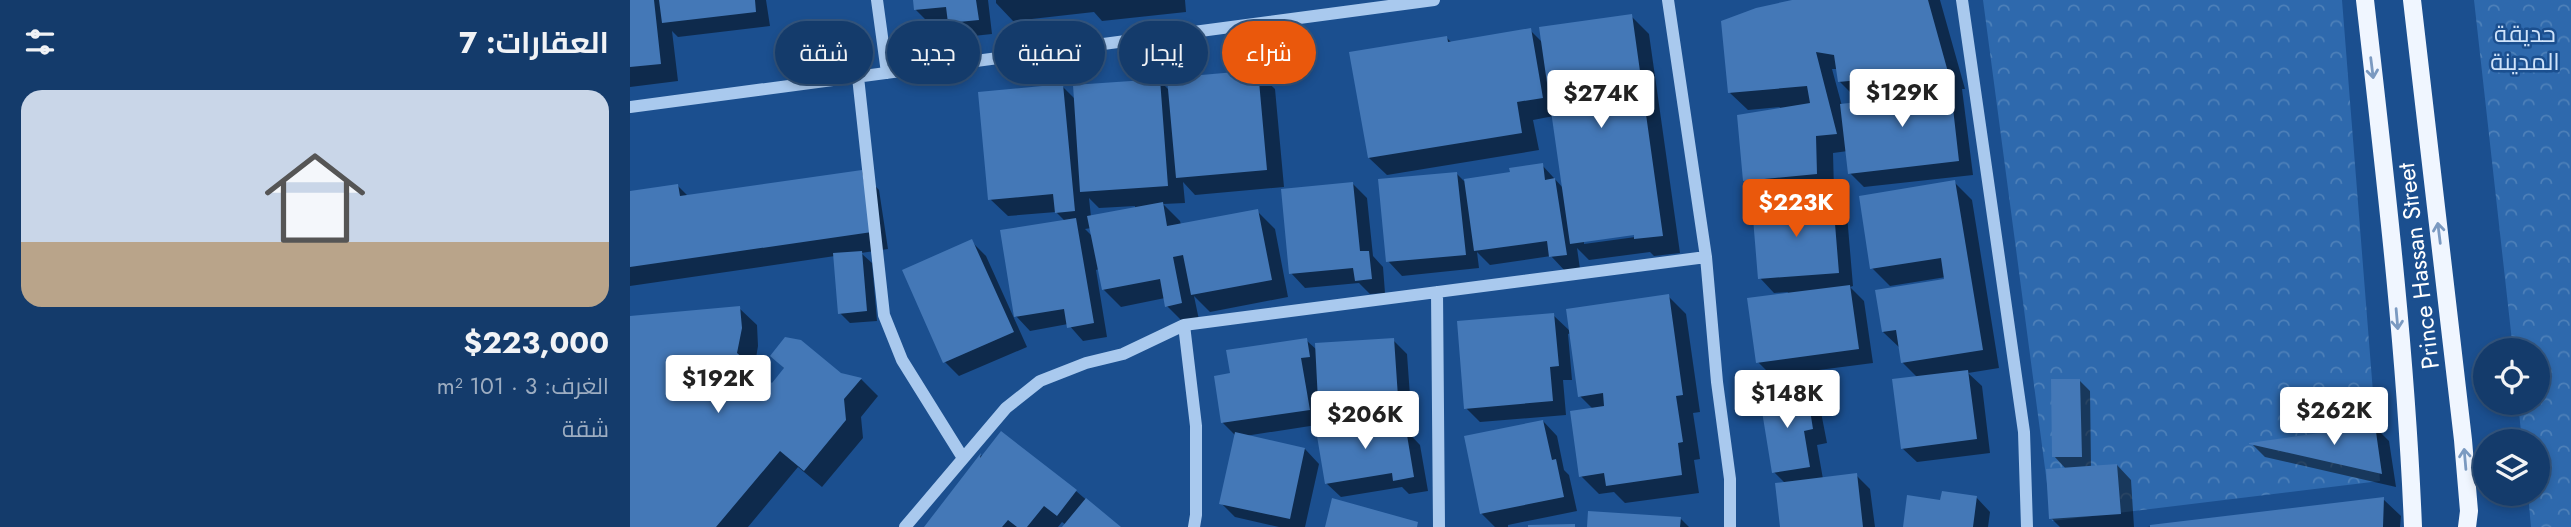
<!DOCTYPE html>
<html lang="ar">
<head>
<meta charset="utf-8">
<style>
  :root { --surface:#143b6b; --page:#214673; --text:#f1f3f6; --muted:#9dadc1; --line:#33557e; --accent:#ea580c }
  body { margin:0; font-family:Jost,Cairo,sans-serif; background:var(--page); color:var(--text); direction:rtl; height:100vh; display:flex; flex-direction:column; font-size:26px; white-space:nowrap }
  * { box-sizing:border-box; margin:0 }
  p { font-size:23px; color:var(--muted) }
  .icon { flex:none; width:38px; height:38px; fill:none; stroke:currentColor; stroke-width:2; stroke-linecap:round; stroke-linejoin:round }
  .map { position:relative; flex:1; overflow:hidden; direction:ltr }
  .drawer { display:flex; flex-direction:column; background:var(--surface); width:630px }
  .drawer>* { flex:none }
  .banner { position:absolute; left:21px; top:21px; width:665px; height:63px; direction:rtl; display:flex; gap:14px }
  .tools { position:absolute; left:1843px; top:338px; display:grid; gap:14px }
  .tools a { display:grid; place-items:center; width:77px; height:77px; border-radius:50%; background:var(--surface); box-shadow:0 4px 10px #0003,0 0 0 2px var(--line); font-size:35px }
  .price { position:absolute; translate:-50% -60px; padding:0 16px; border-radius:7px; background:#fff; color:#222; font-size:23px; line-height:46px; filter:drop-shadow(0 2px 4px #0008) }
  .price::after { content:''; position:absolute; left:50%; top:42px; width:21px; height:16px; margin-left:-10px; background:inherit; clip-path:polygon(0 0,100% 0,50% 100%) }
  .price.on { background:var(--accent); color:#fff }
  ul { padding:0; list-style:none }
  li { display:grid; align-content:center; gap:14px; height:371px; padding:0 21px }
  li+li { border-top:2px solid var(--line) }
  li span { display:grid; place-items:center; height:217px; border-radius:21px; color:#555 }
  li>.icon { margin-inline-start:auto }
  span .icon { width:126px; height:126px; fill:#fffc; stroke-width:1 }
  li b { font-size:30px }
  h2 { display:flex; justify-content:space-between; align-items:center; height:84px; padding:0 21px; font-size:30px }
  .pill { padding:0 24px; border-radius:32px; background:var(--surface); box-shadow:0 4px 10px #0003,0 0 0 2px var(--line); font-size:24px; line-height:63px }
  .pill.on { background:var(--accent); color:#fff }
  main { display:flex; flex:1; min-height:0 }
  .map>svg:first-child { display:block }
</style>
</head>
<body>
<main>
<div class="map">
<svg width="1941" height="527" viewBox="0 0 1941 527">
  <defs>
    <pattern id="park-crowns" width="20" height="18" patternUnits="userSpaceOnUse" patternTransform="scale(1.75)"><rect width="20" height="18" fill="#2e69ad"/><path d="M2 6a3 3 0 1 1 6 0M12 15a3 3 0 1 1 6 0" fill="none" stroke="#4d80b9"/></pattern>
  </defs>
  <rect width="100%" height="100%" fill="#1b4f8f"/>
  <path fill="url(#park-crowns)" d="M1353,0H1712L1750,481L1422,521Z
    M1844,0H1941V527H1901L1898,494H1908V441H1892L1888,403L1908,402V350H1883Z"/>
  <path fill="#0007" fill-rule="evenodd" d="M0,0H136L140,26L48,37L42,31L48,81L0,87Z
    M284,0H358L362,34L334,37L319,22L300,24L286,10Z
    M366,0H555L556,12L472,21L464,12L383,21L366,3Z
    M1170,0H1310L1335,89H1332L1343,175L1234,187L1220,173L1218,151L1203,153L1204,191L1132,197L1115,180L1150,107L1118,110L1100,93ZM1202,69H1208L1209,81L1227,99L1284,94L1285,97L1212,106Z
    M1001,16L1019,34L1050,253L1024,256L1020,252L959,260L947,248L950,269L935,271L921,256L860,265L847,252L849,268L772,276L758,261L827,174L834,181L882,174L912,165L934,189L924,116L903,120L909,150L757,175L739,158L816,37L822,43L900,30L913,43ZM1012,232L1013,236L954,244V240Z
    M627,72L645,89L654,187L565,195L553,182L555,203L533,204L550,221L551,225L627,211L645,229L658,297L580,312L564,296L569,320L554,323L537,306L535,298L491,307L473,289L469,269L466,270L477,337L453,341L438,324L400,331L386,316L435,221L426,212L378,216L360,199L432,86L445,99L530,81L540,91ZM459,198L469,208L505,206V209L461,217ZM461,228L463,237L455,229Z
    M232,172L249,190L258,249L231,253L242,263L247,321L220,323L210,313L205,256L0,286V192L47,185L59,197Z
    M1324,182L1342,200L1369,368L1338,373L1352,386L1360,453L1287,462L1272,448L1288,378L1273,363L1271,349L1253,332L1316,281V277L1260,286L1242,268Z
    M723,184L737,198L743,256L753,267L755,293L740,294L729,283L675,288L661,273Z
    M1203,201L1217,215L1223,286L1220,287L1234,301L1243,363L1142,376L1128,362L1158,292L1144,293L1130,278Z
    M342,242L356,256L397,347L329,376L315,362Z
    M1038,296L1056,314L1070,412L1063,413L1070,459L1064,460L1069,493L995,503L984,492L969,494L951,476L963,409L950,396L941,333L938,334L942,380H933L936,415L850,422L836,408L923,315L941,332Z
    M109,308L127,325L128,346L124,370L142,385L155,369L142,356L231,379L248,396L231,417L233,438L192,487L168,467L118,527H0V318Z
    M676,340L687,350L763,340L777,354L781,410L704,415L689,400L693,424L615,436L675,449L689,464L675,527H649L605,517L591,503L606,436L593,423L602,375Z
    M1450,381L1460,391L1461,467L1487,465L1501,480L1504,527H1430L1421,518L1436,469L1424,456Z
    M1176,393L1190,407L1197,443L1187,445L1193,479L1226,475L1240,489L1245,527H1152L1155,483L1144,472Z
    M765,419L790,445L798,491L779,494L772,487L711,497L696,483Z
    M913,421L927,436L934,470L939,475L947,511L878,525V527H945H865L851,513Z
    M1745,427L1759,441L1766,487L1635,457L1623,445Z
    M371,434L446,491L488,527H435L436,525L432,522L428,527H296L351,455L353,457Z
    M1346,497L1360,512L1358,527H1274L1312,502Z
    M1753,499L1771,516L1770,527H1517Z
    M1050,518L1059,527H959Z"/>
  <path fill="#4478b7" d="M0,0H24L31,64L0,67Z
    M29,0H125L126,12L32,23Z
    M283,0H346L349,20L318,23L316,7L284,10Z
    M1162,0H1298L1318,72L1208,82L1204,55L1186,52L1207,134L1186,136L1187,174L1113,181L1107,115L1180,103L1177,86L1098,93L1091,21L1126,8Z
    M1002,14L1033,236L1004,239V235L940,244L909,27Z
    M901,28L913,98L887,102L892,133L738,158L719,52L817,36L818,42Z
    M628,70L637,170L546,178L537,78Z
    M1319,73L1329,161L1218,174L1210,104L1283,96L1281,78Z
    M530,79L538,186L450,192L443,85Z
    M433,84L445,211L425,213L423,194L358,200L348,92Z
    M913,163L915,180L925,178L937,255L919,257L917,241L844,251L834,179L880,172L879,168Z
    M232,170L242,232L0,267V191L48,184L50,196Z
    M827,172L836,255L756,262L748,179Z
    M1325,180L1353,350L1271,363L1266,330L1252,332L1245,290L1314,279L1311,258L1240,269L1229,196Z
    M723,182L730,251H739L742,279L725,281L723,268L659,274L651,189Z
    M1203,199L1209,273L1128,279L1122,206Z
    M533,202L537,226L628,209L642,280L561,295L553,255L543,257L552,303L535,307L530,279L472,290L457,216Z
    M446,218L464,323L437,328L434,309L384,317L370,230Z
    M342,239L384,332L313,363L272,270Z
    M232,251L237,311L208,314L203,253Z
    M1220,285L1229,349L1126,363L1117,298Z
    M1039,294L1053,395L1046,396L1053,442L1048,443L1052,475L976,486L974,473L949,477L940,411L974,406L973,393L948,397L936,309Z
    M110,306L112,328L107,353L142,383L154,368L140,356L155,337L171,340L211,373L232,378L214,399L216,420L174,471L150,451L86,527H0V316Z
    M924,313L929,366L920,367L923,401L834,409L827,321Z
    M677,338L680,357L671,358L680,410L591,423L584,376L600,373L596,350Z
    M764,338L768,397L688,401L685,343Z
    M1338,370L1347,439L1271,449L1262,379Z
    M1421,379H1450L1452,457H1422Z
    M1177,391L1183,429L1174,431L1180,467L1142,473L1130,399Z
    M765,417L768,430L776,429L784,477L763,481L762,473L695,484L686,430Z
    M913,420L922,460L926,459L934,497L850,514L834,436Z
    M1745,425L1752,474L1619,444V443Z
    M371,431L447,490L427,516L414,506L397,527H387L378,520L372,527H294L351,453L350,458Z
    M605,432L675,448L660,519L589,504Z
    M1487,464L1491,514L1419,519L1416,469Z
    M1227,473L1233,527H1150L1145,483Z
    M1312,491L1347,496L1343,527H1273L1277,495L1310,500Z
    M1754,497L1753,527H1520V525Z
    M456,498L491,527H432Z
    M702,498L788,522L787,527H695Z
    M958,511L1051,517L1050,527H957Z
    M945,524V527H898V525Z"/>
  <g fill="none" stroke-linecap="round" stroke-linejoin="round">
    <path stroke="#a9c9ee" stroke-width="12" d="M247,0L257,73
      M1038,0L1076,257L1087,382L1100,479V527
      M1332,0L1394,432L1397,527
      M228,77L254,315L272,360L333,458
      M0,107L804,0
      M807,292L809,527
      M554,325L566,426V515L564,527
      M275,527L376,408L410,381L456,363L493,354L554,325L1076,257"/>
    <path stroke="#f0f6ff" stroke-width="18" d="M1735,0C1755,175 1776,351 1783,527
      M1782,0L1833,440L1839,511L1837,527"/>
  </g>
  <defs><path id="oneway-shaft" d="M-6 0H5M1.5-3L5.5 0L1.5 3" fill="none" stroke-width="1.6" stroke-linecap="round" stroke-linejoin="round" transform="scale(1.75)"/></defs>
  <g stroke="#7b9ac1">
    <use href="#oneway-shaft" transform="translate(1742 68) rotate(83)"/>
    <use href="#oneway-shaft" transform="translate(1809 233) rotate(-97)"/>
    <use href="#oneway-shaft" transform="translate(1767 319) rotate(85)"/>
    <use href="#oneway-shaft" transform="translate(1835 459) rotate(-95)"/>
  </g>
  <g text-anchor="middle" dominant-baseline="central" stroke-width="5" stroke-linejoin="round" paint-order="stroke">
    <g font-size="24" fill="#cfe3fa" stroke="#1b4f8f">
      <text x="1895" y="33">حديقة<tspan x="1895" dy="28">المدينة</tspan></text>
    </g>
    <g font-size="24" fill="#fff" stroke="#1b4f8f">
      <text transform="translate(1788 266) rotate(-97)">Prince Hassan Street</text>
    </g>
  </g>
</svg>
<div class="tools">
<a><svg class="icon" aria-label="locate" viewBox="0 0 24 24"><circle cx="12" cy="12" r="6"/><path d="M12 2v4M12 18v4M2 12h4M18 12h4"/></svg></a>
<a><svg class="icon" aria-label="layers" viewBox="0 0 24 24"><path d="M12 4l9 5-9 5-9-5zM3 14l9 5 9-5"/></svg></a>
</div>
<b class="price" style="left:1272px;top:129px">$129K</b>
<b class="price" style="left:971px;top:130px">$274K</b>
<b class="price on" style="left:1166px;top:239px">$223K</b>
<b class="price" style="left:88px;top:415px">$192K</b>
<b class="price" style="left:1157px;top:430px">$148K</b>
<b class="price" style="left:1704px;top:447px">$262K</b>
<b class="price" style="left:735px;top:451px">$206K</b>
<div class="banner">
<a class="pill on">شراء</a>
<a class="pill">إيجار</a>
<a class="pill">تصفية</a>
<a class="pill">جديد</a>
<a class="pill">شقة</a>
</div>
</div>
<section class="drawer">
<h2>العقارات: 7<svg class="icon" aria-label="filters" viewBox="0 0 24 24"><path d="M4 7h16M4 17h16"/><circle cx="9" cy="7" r="2"/><circle cx="15" cy="17" r="2"/></svg></h2>
<ul>
<li><span style="background:linear-gradient(#c9d6e8 70%,#b9a48a 0)"><svg class="icon" aria-label="home" viewBox="0 0 24 24"><path d="M3 11l9-7 9 7M6 9v11h12V9"/></svg></span><div><b>$223,000</b><p>الغرف: 3 · 101 m²</p><p>شقة</p></div></li>
</ul>
</section>
</main>
</body>
</html>
